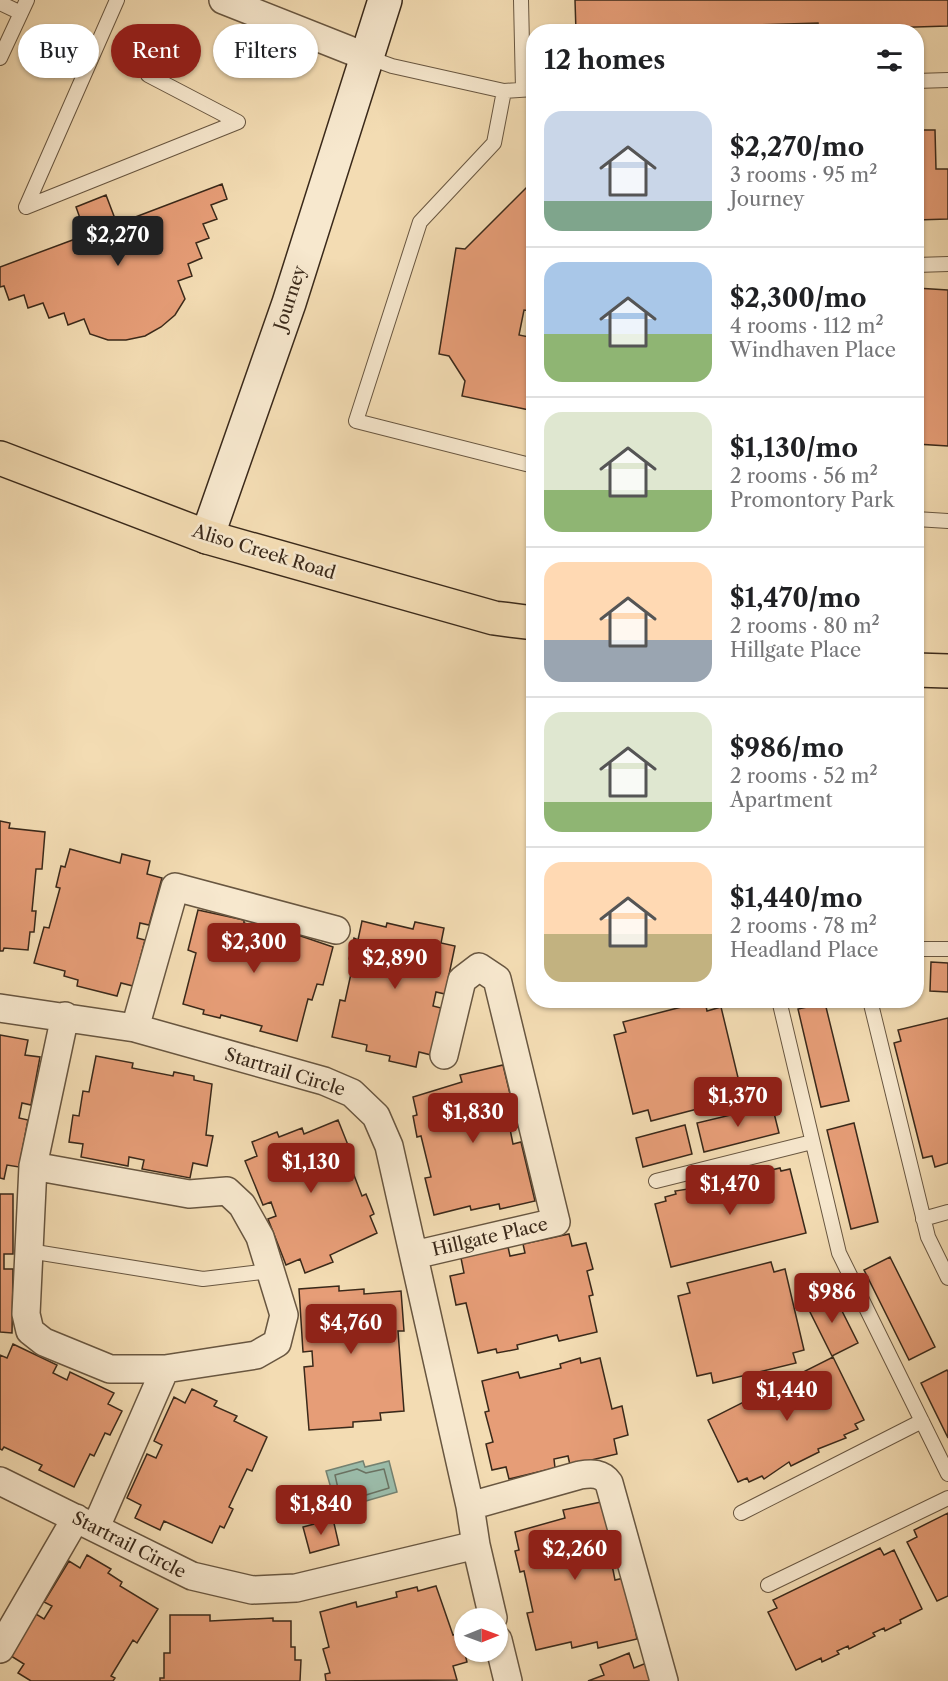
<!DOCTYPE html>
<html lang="en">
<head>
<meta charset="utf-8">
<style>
  :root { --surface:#fff; --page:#f6f6f6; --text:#202124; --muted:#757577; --line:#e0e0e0; --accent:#8f2418 }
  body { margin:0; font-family:"Libre Caslon Text",serif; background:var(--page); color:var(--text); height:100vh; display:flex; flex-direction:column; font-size:22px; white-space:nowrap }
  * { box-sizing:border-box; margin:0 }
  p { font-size:20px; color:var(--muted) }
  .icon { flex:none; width:33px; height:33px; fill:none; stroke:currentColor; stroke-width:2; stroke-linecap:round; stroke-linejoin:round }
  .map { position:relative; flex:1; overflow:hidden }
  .drawer { position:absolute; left:526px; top:24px; width:398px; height:984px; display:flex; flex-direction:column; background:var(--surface); border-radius:24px; box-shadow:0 2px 4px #0004 }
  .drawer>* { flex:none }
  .guide { position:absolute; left:18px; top:24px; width:418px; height:54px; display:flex; gap:12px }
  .needle { width:39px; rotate:89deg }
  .fabs { position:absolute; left:454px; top:1608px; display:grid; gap:12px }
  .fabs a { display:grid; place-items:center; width:54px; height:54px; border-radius:50%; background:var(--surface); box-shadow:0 2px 4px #0004; font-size:30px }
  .price { position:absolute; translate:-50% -51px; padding:0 14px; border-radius:6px; background:var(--accent); color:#fff; font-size:20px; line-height:39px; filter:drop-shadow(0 2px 3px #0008) }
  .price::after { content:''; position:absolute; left:50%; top:36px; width:18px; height:14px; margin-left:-9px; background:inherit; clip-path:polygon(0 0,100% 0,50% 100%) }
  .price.current { background:#222; color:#fff }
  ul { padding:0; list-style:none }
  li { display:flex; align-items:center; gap:18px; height:150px; padding:0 18px }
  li+li { border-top:2px solid var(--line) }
  li span { display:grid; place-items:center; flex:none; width:168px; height:120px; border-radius:18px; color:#555 }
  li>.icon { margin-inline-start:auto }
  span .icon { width:72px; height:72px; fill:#fffc; stroke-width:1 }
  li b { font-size:26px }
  h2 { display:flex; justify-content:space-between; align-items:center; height:72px; padding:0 18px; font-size:26px }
  .chip { padding:0 21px; border-radius:27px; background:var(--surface); box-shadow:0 2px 4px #0004; font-size:21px; line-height:54px }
  .chip.current { background:var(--accent); color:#fff }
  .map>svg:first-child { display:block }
</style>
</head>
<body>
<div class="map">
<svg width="948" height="1681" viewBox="0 0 948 1681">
  <rect width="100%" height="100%" fill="#f3dcb3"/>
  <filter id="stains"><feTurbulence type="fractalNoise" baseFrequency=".00333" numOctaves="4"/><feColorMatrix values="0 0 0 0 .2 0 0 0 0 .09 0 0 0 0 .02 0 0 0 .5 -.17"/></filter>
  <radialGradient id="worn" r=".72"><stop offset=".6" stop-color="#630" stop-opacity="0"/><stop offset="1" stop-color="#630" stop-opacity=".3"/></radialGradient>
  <path fill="#9bbcaa" stroke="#748170" stroke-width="1.5" d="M363,1461L365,1467L389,1461L397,1492L359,1503L358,1496L335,1502L326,1471Z"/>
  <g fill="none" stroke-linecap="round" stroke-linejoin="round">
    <path stroke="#6a7262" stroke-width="1.5" d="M357,1469L366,1473L384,1469L389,1488L366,1495L358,1490L339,1493L335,1475Z"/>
  </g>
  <path fill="#e69d77" stroke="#3a291a" stroke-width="1.5" d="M575,0H948V26L819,30L818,23L757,25V32H576Z
    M916,130H935L936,169H948V219L916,220Z
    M534,180V308L531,311L524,310L519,335L534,338V411L462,396L465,381L449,356L439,354L456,248L465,249Z
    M222,184L227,199L211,205L217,219L203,224L209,238L196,243L202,258L188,264L192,276L178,281L185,299L175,315L161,327L145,336L126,340H108L90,334L84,319L68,325L64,313L49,318L43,303L28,308L24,295L9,300L4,286L0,287V267L86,235L76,207L106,195L117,224Z
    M916,288L948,290V446L916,444Z
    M0,821L10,823L9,828L45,832L42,869H36L32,911H36L34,932H30L28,950L4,948L3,951H0Z
    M70,849L120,863L122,854L150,861L147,874L162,878L149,925L140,923L137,938L145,940L133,986L121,983L117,996L77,986L78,980L64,976L65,971L34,963L44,927L49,928L60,888L56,887L61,866L65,867Z
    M198,910L244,920V923L258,927L256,935L270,939L272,931L288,935L289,932L333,947L323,985L317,984L312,1000L308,999L297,1041L260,1031L262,1026L221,1015L220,1018L203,1014L204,1010L183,1004L196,953L188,950Z
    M362,921L386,927L387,923L413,929L415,922L444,928L441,943L455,946L445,994L436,992L433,1006L441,1008L431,1055L419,1052L416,1067L389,1061L390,1056L366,1051L367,1045L332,1037L340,1000L345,1001L354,960L349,959L354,938L358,940Z
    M931,962L948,963V992L930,991Z
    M705,1001L707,1011L721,1007L741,1090L730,1093L732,1100L651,1121L648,1110L633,1114L614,1035L626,1032L623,1022Z
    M825,1003L849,1101L821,1107L798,1009Z
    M948,1018V1163L935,1167L932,1156L923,1158L894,1043L901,1041L898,1030Z
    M0,1035L28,1040L25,1055L40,1057L31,1105L22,1103L19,1118L28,1120L19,1167L7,1165L4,1179L0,1178Z
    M96,1056L133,1063L132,1068L173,1076L174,1072L194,1076V1080L212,1084L206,1135L213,1136L207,1166L193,1163L190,1178L142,1169L144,1160L129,1157L128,1166L81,1157L83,1144L69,1142L73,1115L79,1116L83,1091L89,1092Z
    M503,1065L518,1127L510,1129L513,1144L521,1142L535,1201L500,1209L499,1204L471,1210L470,1206L434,1215L425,1178L431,1177L421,1136L417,1137L413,1116L417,1115L413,1097L462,1082L460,1075Z
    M772,1105L779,1133L704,1152L697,1123Z
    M338,1120L352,1155L347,1157L362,1196L366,1194L374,1214L370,1216L377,1233L330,1255L333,1262L305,1273L300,1259L286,1265L268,1219L276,1216L271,1202L263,1205L245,1161L257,1156L252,1142L277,1132L279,1137L302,1128L304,1134Z
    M854,1123L878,1222L851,1229L827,1130Z
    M685,1125L692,1154L643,1167L636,1138Z
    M766,1168L767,1171L780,1168L781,1171L790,1169L806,1233L671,1267L655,1204L666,1201L665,1197L676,1194L675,1191L707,1186L706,1182L736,1175L737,1178Z
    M0,1194H13V1254H4V1269H13L12,1333L0,1332Z
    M569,1234L572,1246L586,1243L593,1269L587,1271L593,1295L589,1296L597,1332L559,1341L557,1335L517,1345L518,1349L497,1353L496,1349L478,1353L466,1303L456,1305L450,1276L464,1273L461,1258L508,1247L510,1256L525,1253L523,1244Z
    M890,1257L935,1347L909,1360L864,1270Z
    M771,1262L774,1272L785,1269L804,1350L793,1353L796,1363L713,1383L711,1373L697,1376L678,1296L690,1293L687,1283Z
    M339,1286V1291L364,1289V1294L401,1291L404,1331H398L404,1411L380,1413L381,1420L353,1422V1427L309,1430L304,1367L313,1366L312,1351L303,1352L299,1289Z
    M833,1293L858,1343L832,1356L807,1306Z
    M13,1344L57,1365L53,1373L67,1380L70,1372L114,1393L108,1404L122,1411L110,1435L105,1433L94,1456L90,1454L74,1487L39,1470L42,1465L4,1447L2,1450L0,1449V1355L7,1358Z
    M833,1357L864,1420L855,1424L858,1429L844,1435L846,1438L818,1449L819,1452L791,1466L789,1462L764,1479L762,1476L749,1482L747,1478L738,1482L708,1420Z
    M580,1358L581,1363L600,1358L612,1409L622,1406L628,1435L614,1439L617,1454L570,1465L568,1456L554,1459L555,1468L509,1479L506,1467L492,1470L486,1444L493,1442L485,1412L489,1411L482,1381L518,1372L520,1378L561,1368L560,1364Z
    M947,1370L948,1372V1438L921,1383Z
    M192,1389L217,1401L214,1406L237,1416L234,1421L267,1437L252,1471L247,1469L229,1507L233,1509L224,1528L220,1526L212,1543L164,1521L160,1530L135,1518L141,1505L127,1498L147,1454L156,1458L162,1445L154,1441L174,1397L185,1403Z
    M606,1501L621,1563L612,1565L615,1580L624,1578L637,1639L598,1648L597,1642L572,1648L571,1642L536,1650L527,1613L533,1612L524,1571L520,1572L515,1551L519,1550L515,1532L565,1518L563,1510Z
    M948,1513V1596L937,1601L907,1542L917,1537L914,1530Z
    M333,1519L339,1545L310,1553L303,1527Z
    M880,1548L884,1555L894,1550L922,1609L900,1620L901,1623L885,1631L884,1628L873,1633L875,1636L849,1649L848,1646L837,1651L839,1654L822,1662L821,1658L796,1670L768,1612L777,1608L773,1600Z
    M87,1555L111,1569L108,1573L122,1582L120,1586L158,1609L137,1643L133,1640L111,1676L115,1678L113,1681H31L18,1673L24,1664L11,1656L36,1614L44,1619L52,1606L44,1602L69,1561L80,1568Z
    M436,1586L453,1635L460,1633L467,1662L453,1666L457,1680L326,1681L325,1674L330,1673L323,1649L329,1647L320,1612L356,1602L357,1607L397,1597L396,1592L417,1587L418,1591Z
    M170,1615H210V1621L273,1618V1621H291V1647H295V1660H301L300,1681H160V1678H164V1653H170Z
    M629,1653L634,1668L649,1662L655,1681H588L604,1675L600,1665Z"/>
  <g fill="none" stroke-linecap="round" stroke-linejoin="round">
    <g stroke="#685640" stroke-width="16">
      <path id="lane" d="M521,0L523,89
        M0,3L21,13
        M367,57L392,66L504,91L534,89
        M0,58L27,0
        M916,81L948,80
        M504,91L494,143L420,222L356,421L534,466
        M26,207L238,122L148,75
        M26,207L117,0
        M916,265L948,264
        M916,519L948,521
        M916,949H948
        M779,1000L839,1253L948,1474
        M870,1000L928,1237L948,1278
        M656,1181L812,1142
        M923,1219L948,1212
        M29,1251L203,1279L270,1271
        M741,1513L922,1421
        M768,1585L948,1498"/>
    </g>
    <g stroke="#685640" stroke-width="30">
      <path id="street" d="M223,0L367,57
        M0,1008L135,1028L324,1081L352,1093L376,1116L389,1146L470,1506L476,1545L493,1618
        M65,1016L33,1166L26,1314L30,1331L44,1342L110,1369H165
        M135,1028L175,887L336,930
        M33,1166L189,1194L227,1191L242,1205L260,1237L284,1315L277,1343L256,1355L165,1369L96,1527
        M414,1255L556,1222L497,979L479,967L462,980L444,1055
        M0,1481L192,1576L252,1590L296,1588L476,1545
        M470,1506L580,1475C592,1473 602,1473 609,1483L664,1681
        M498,1640L508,1681
        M0,1649L76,1518"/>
    </g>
    <g stroke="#3a291a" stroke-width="36">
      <path id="secondary" d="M207,537L289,303L385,0"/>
    </g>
    <g stroke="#3a291a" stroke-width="36">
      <path id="primary" d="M0,458L207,537L494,618L534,623
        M916,670L948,671"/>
    </g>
    <use href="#lane" stroke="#f7e8ce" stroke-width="14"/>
    <use href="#street" stroke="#f7e8ce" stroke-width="27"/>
    <use href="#secondary" stroke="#f7e8ce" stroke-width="33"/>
    <use href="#primary" stroke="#f3dcb3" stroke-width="33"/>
  </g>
  <g text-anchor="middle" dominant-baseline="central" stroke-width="5" stroke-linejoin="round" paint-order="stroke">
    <g font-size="18" fill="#3a291a" stroke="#f7e8ce">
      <text transform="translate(290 298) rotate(-72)">Journey</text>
      <text transform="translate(264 552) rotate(17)">Aliso Creek Road</text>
      <text transform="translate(285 1072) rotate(17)">Startrail Circle</text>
      <text transform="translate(490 1237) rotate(-13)">Hillgate Place</text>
      <text transform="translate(129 1545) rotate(27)">Startrail Circle</text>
    </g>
  </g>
  <rect width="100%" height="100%" filter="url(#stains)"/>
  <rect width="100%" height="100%" fill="url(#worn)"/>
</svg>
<div class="fabs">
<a><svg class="needle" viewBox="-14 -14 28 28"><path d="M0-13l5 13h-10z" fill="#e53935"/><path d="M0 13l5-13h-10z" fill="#757577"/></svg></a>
</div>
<b class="price current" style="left:118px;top:267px">$2,270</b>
<b class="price" style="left:254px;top:974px">$2,300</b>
<b class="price" style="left:395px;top:990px">$2,890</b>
<b class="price" style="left:738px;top:1128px">$1,370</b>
<b class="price" style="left:473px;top:1144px">$1,830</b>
<b class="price" style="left:311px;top:1194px">$1,130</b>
<b class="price" style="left:730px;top:1216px">$1,470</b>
<b class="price" style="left:832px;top:1324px">$986</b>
<b class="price" style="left:351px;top:1355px">$4,760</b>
<b class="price" style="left:787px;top:1422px">$1,440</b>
<b class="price" style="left:321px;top:1536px">$1,840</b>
<b class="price" style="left:575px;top:1581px">$2,260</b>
<div class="guide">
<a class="chip">Buy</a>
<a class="chip current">Rent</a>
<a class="chip">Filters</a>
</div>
<section class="drawer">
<h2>12 homes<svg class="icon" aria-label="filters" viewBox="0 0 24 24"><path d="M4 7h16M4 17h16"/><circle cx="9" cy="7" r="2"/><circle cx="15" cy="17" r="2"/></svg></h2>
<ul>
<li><span style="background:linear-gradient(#c9d6e8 75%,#7fa58c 0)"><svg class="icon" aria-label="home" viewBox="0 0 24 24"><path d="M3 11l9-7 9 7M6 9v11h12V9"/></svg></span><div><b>$2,270/mo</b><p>3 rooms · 95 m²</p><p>Journey</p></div></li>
<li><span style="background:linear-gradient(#a9c7e8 60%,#8fb573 0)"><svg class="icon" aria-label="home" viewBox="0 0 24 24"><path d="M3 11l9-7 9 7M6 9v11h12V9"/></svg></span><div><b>$2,300/mo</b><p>4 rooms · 112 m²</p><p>Windhaven Place</p></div></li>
<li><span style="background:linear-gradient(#dfe7d0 65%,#8fb573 0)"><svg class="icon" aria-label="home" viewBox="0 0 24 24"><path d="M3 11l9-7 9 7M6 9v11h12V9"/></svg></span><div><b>$1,130/mo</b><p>2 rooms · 56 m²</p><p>Promontory Park</p></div></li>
<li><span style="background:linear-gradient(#ffd9b3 65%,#9aa5b1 0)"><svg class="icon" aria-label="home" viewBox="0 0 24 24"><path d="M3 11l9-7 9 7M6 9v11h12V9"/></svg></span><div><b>$1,470/mo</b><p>2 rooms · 80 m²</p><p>Hillgate Place</p></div></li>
<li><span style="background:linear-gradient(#dfe7d0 75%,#8fb573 0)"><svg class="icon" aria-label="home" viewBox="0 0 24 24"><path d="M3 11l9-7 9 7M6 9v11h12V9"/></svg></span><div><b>$986/mo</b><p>2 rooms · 52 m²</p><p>Apartment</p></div></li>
<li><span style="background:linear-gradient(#ffd9b3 60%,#c2b280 0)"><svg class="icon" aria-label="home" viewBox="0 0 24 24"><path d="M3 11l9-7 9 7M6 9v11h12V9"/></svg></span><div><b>$1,440/mo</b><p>2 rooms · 78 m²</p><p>Headland Place</p></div></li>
</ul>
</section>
</div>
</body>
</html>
